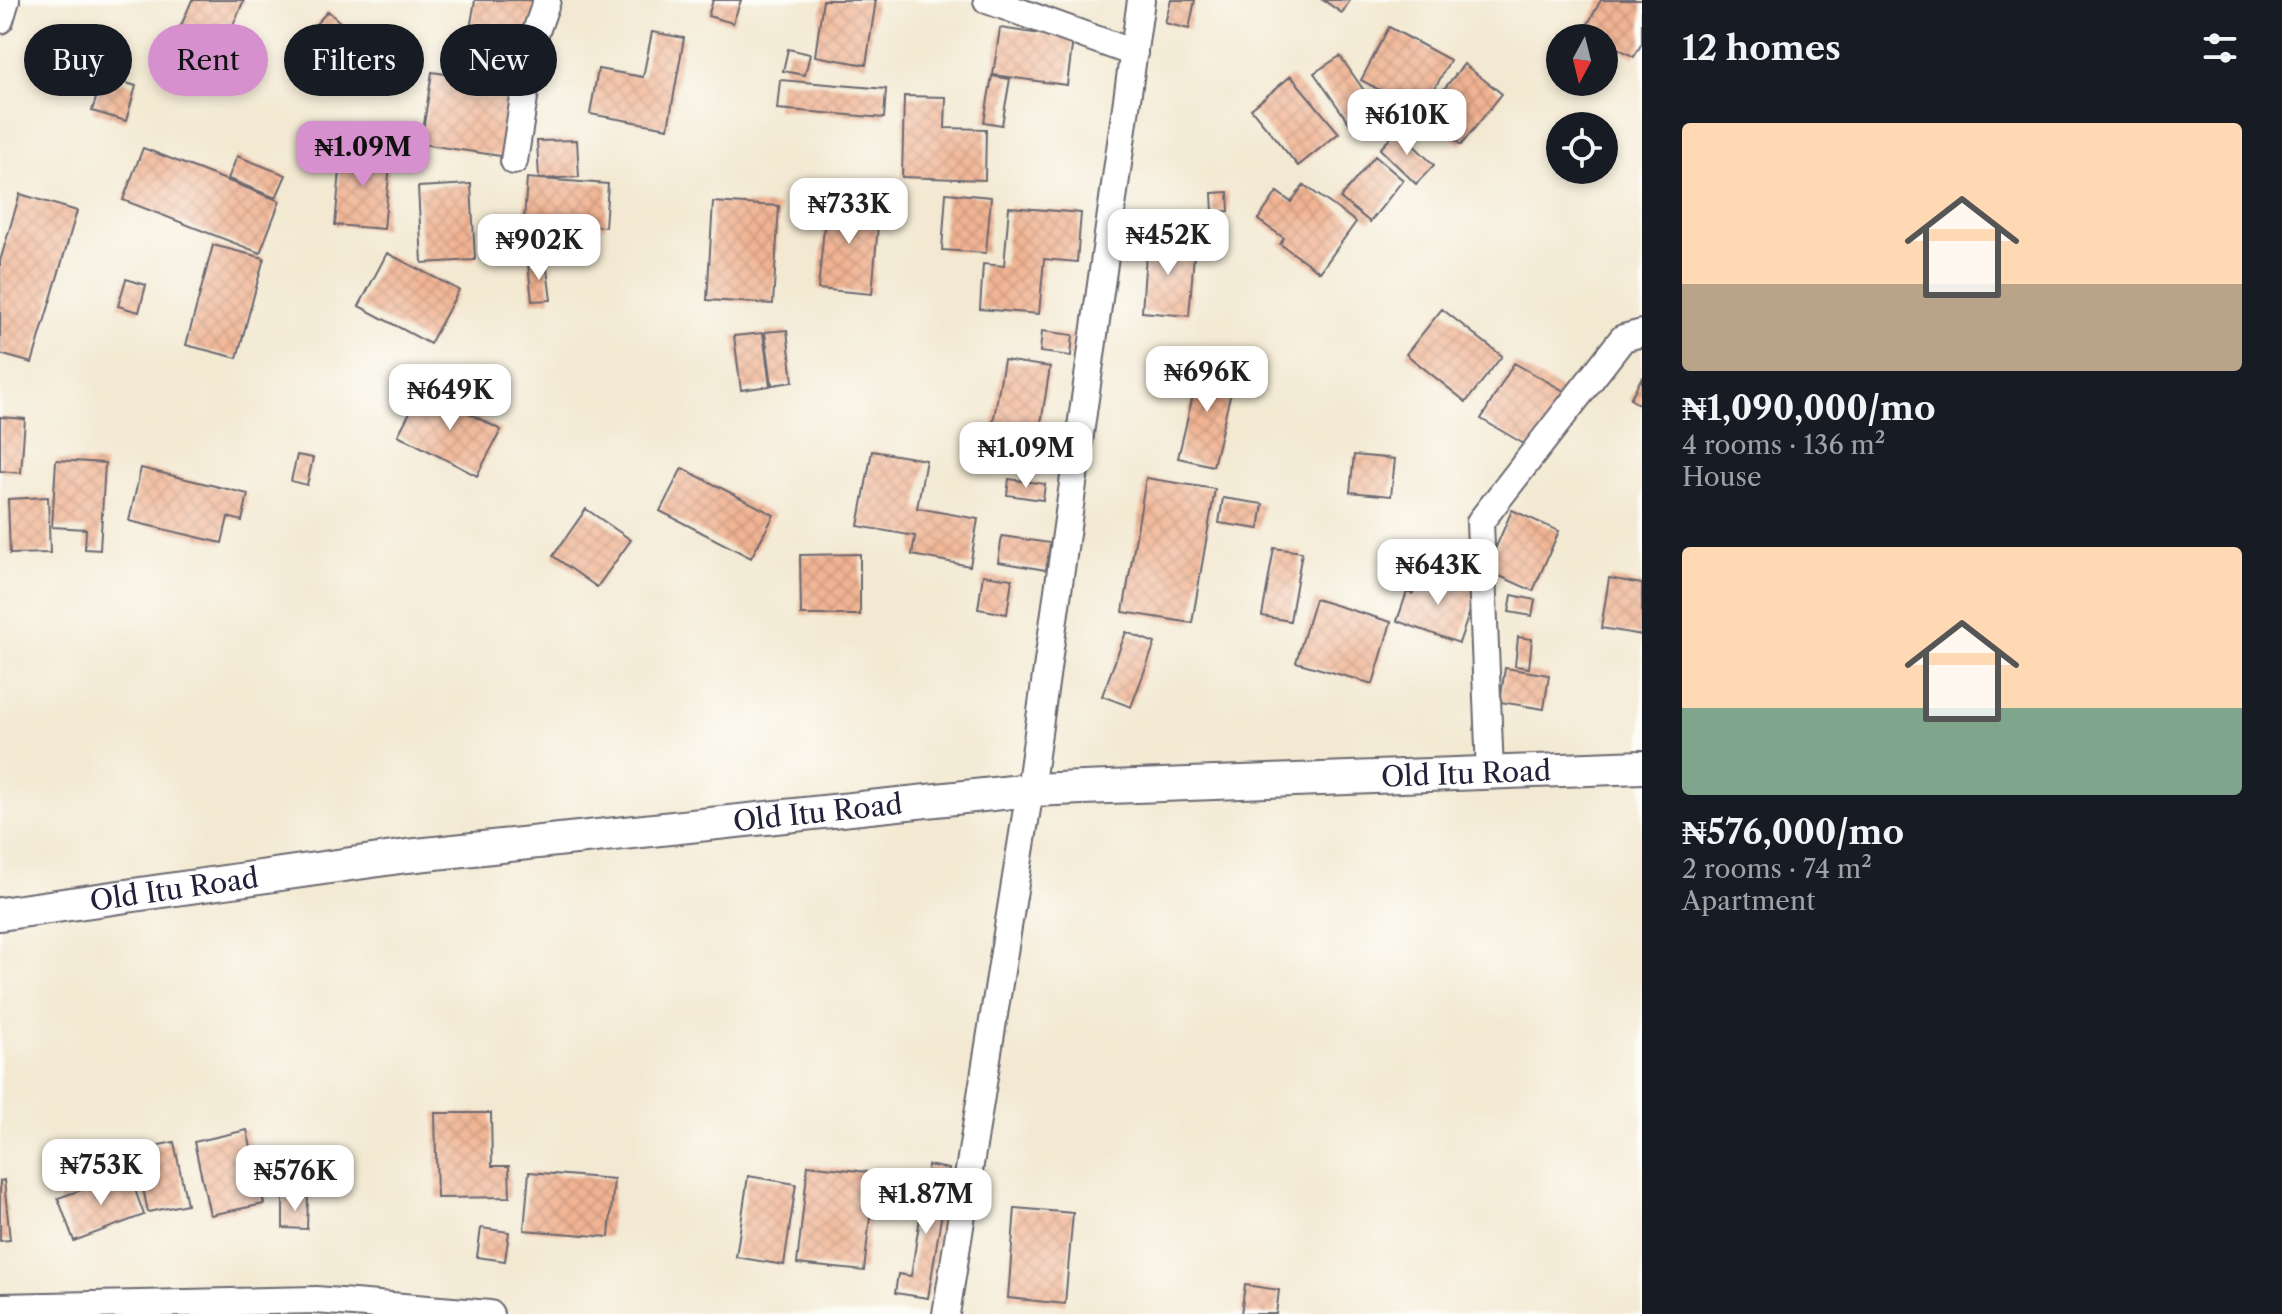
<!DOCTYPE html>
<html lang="en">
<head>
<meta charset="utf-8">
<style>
  :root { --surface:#171b24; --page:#20242c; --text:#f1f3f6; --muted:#9ea1a6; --accent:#d690ce }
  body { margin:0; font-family:"Libre Caslon Text",serif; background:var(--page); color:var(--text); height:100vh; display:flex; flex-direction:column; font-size:30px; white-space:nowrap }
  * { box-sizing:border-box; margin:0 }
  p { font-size:26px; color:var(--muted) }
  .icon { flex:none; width:44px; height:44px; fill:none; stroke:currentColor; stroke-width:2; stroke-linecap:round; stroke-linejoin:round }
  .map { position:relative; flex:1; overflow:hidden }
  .side { display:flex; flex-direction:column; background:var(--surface); width:640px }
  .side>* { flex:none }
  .top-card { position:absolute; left:24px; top:24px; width:760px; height:72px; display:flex; gap:16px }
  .needle { width:52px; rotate:187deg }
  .controls { position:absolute; left:1546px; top:24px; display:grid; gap:16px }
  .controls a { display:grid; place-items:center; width:72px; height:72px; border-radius:50%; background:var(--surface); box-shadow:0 4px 12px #0003; font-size:40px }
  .price { position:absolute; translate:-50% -68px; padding:0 18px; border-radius:16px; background:#fff; color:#222; font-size:26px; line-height:52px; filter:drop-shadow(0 2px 4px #0008) }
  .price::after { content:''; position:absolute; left:50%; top:48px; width:24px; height:18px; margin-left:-12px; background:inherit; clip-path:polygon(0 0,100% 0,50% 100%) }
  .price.on { background:var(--accent); color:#111 }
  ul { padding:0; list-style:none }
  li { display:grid; align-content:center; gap:16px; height:424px; padding:0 40px }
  li span { display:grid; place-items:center; height:248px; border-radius:8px; color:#555 }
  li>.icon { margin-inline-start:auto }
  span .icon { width:144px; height:144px; fill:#fffc; stroke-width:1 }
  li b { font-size:34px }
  h2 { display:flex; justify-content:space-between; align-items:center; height:96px; padding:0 40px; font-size:34px }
  .pill { padding:0 28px; border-radius:36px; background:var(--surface); box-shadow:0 4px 12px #0003; font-size:28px; line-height:72px }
  .pill.on { background:var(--accent); color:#111 }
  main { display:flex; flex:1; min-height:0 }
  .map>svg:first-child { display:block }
</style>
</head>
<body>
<main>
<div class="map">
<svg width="1642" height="1314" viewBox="0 0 1642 1314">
  <defs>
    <pattern id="building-cross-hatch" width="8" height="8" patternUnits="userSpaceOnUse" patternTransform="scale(2)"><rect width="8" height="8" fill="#f1b493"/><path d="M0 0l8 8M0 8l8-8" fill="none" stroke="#ce9a80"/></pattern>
  </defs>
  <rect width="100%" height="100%" fill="#fdfcf7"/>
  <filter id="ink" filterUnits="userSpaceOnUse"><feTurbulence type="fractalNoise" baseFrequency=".0125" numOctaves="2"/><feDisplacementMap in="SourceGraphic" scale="16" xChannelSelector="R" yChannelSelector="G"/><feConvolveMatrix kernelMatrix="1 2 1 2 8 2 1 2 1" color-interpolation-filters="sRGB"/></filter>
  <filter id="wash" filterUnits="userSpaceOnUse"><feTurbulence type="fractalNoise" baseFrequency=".006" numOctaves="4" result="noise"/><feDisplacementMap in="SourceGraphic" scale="32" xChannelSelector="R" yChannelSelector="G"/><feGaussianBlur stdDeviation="1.8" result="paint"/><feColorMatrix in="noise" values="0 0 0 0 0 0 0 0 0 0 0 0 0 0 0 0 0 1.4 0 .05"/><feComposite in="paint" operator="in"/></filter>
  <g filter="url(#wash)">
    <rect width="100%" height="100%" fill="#f3e9d2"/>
    <g id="blocks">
      <path fill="url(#building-cross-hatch)" d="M192,0H244L220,55L177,35Z
        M475,0H536L528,45L469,35Z
        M713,0H741L733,23L708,16Z
        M823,0H876L866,65L815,56Z
        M1171,0H1195L1189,29L1165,23Z
        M1323,0H1350L1342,13Z
        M1601,0H1642V43L1634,57L1604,41V38H1598L1584,31Z
        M328,11L358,39L346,53L315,25Z
        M1389,27L1450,60L1422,113L1361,80Z
        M1000,28L1073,39L1067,85L993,75Z
        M652,32L684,38L668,128L590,114L598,69L643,77Z
        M788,49L810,54L805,75L783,71Z
        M1340,56L1379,112L1354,130L1314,73Z
        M1464,64L1502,94L1461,145L1423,115Z
        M432,72L525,86L514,158L421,144Z
        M103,76L136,86L126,121L92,111Z
        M992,76L1010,79L1002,125L984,122Z
        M1291,76L1339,133L1298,166L1251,109Z
        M780,80L886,89L884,118L777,109Z
        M904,96L946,97L945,128L986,129L985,180L902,177Z
        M1398,130L1434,165L1416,184L1380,149Z
        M577,140L579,177L540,179L608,184L605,227L524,221L527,178L539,179L537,141Z
        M143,148L280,201L260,253L123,200Z
        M342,149L391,153L384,229L335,225Z
        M237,156L286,175L276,198L228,179Z
        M1375,156L1403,180L1370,222L1340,198Z
        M471,184L475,260L422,263L418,187Z
        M1304,185L1356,222L1320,272L1280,244L1284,238L1258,220L1277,192L1291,202Z
        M1228,192L1229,211L1213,212L1212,193Z
        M946,193L991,197L986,253L942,250Z
        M20,194L77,211L32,363L0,354V261Z
        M827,197L880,202L872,294L818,289Z
        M713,202L779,206L773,304L707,300Z
        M1009,207L1081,213L1077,262L1044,259L1039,314L980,309L983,264L1004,266Z
        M1147,239L1195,242L1189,316L1142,312Z
        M213,245L264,258L237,358L186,345Z
        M387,253L459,290L430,344L359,306Z
        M546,261L551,300L532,301L528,264Z
        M126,279L146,285L139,312L118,306Z
        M1442,309L1502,356L1466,402L1406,354Z
        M787,330L793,382L772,385L765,332Z
        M1042,331L1073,335L1071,356L1040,352Z
        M763,333L770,386L741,390L734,336Z
        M1004,360L1050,367L1038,442L991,435Z
        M1201,362L1236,371L1213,466L1178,458Z
        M1514,363L1564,391L1531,448L1481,419Z
        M1642,377V406L1630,399Z
        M422,389L501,430L477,476L398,435Z
        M0,417L25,419L21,473L0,471Z
        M872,451L926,460L917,508L978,519L970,566L912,555L915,536L858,526Z
        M297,455L313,458L307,485L291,481Z
        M1354,455L1395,459L1391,496L1350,492Z
        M56,460L105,463L100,550L85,549L86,529L52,527Z
        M141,468L248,494L242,521L228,517L222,543L129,521Z
        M682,468L774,515L751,558L660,511Z
        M1146,478L1215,489L1192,623L1123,612Z
        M1009,479L1045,484L1043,500L1007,495Z
        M48,497L50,553L10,554L8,499Z
        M1223,498L1263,504L1259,529L1219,523Z
        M586,509L631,540L597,587L553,556Z
        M1512,510L1559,531L1533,591L1486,570Z
        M1002,536L1050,543L1046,570L998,562Z
        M1274,548L1302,552L1290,621L1262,616Z
        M860,554V615H801L800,555Z
        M1421,571L1477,591L1459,643L1397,621L1407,592L1413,594Z
        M983,575L1012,579L1007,614L978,609Z
        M1609,578L1642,584V635L1601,628Z
        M1512,595L1535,600L1532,616L1509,612Z
        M1315,599L1391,622L1373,684L1296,662Z
        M1126,632L1155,643L1131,707L1102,696Z
        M1518,637L1532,639L1529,668L1515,666Z
        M1505,668L1549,675L1544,709L1500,702Z
        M435,1113H491L492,1166H509L510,1197L437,1198Z
        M247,1130L264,1204L210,1215L194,1142Z
        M174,1142L187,1204L148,1212L135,1150Z
        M808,1165L875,1173L864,1271L797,1264Z
        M928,1165L949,1169L928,1298L895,1293L898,1274L911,1276Z
        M529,1172L614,1179L609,1237L524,1230Z
        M129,1173L144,1215L74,1241L58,1198Z
        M748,1176L796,1184L784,1265L736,1257Z
        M4,1180L10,1240L0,1241V1181Z
        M283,1197H308L307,1229L283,1228Z
        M1015,1208L1073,1213L1065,1304L1008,1298Z
        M481,1228L509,1232L505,1261L477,1257Z
        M1245,1285L1279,1290L1276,1314H1241Z"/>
    </g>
  </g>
  <g filter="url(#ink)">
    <use href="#blocks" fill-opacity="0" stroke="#6b6870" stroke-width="2"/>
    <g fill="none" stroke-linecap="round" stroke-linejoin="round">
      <g stroke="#6b6870" stroke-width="30">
        <path id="minor" d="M987,0L1134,53
          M0,20L6,0
          M514,161L533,40L547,0
          M1490,773L1480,522L1623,338L1642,333
          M0,1307L316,1300L490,1314
          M946,1314L1030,790L1141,0"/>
      </g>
      <g stroke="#6b6870" stroke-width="36">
        <g id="tertiary">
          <path id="s1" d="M0,914L407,856L1030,790L1642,767"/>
        </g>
      </g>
      <use href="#minor" stroke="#fff" stroke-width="26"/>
      <use href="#tertiary" stroke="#fff" stroke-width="32"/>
    </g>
  </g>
  <g text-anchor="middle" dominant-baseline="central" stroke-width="7" stroke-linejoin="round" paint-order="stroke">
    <g font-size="28" fill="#22223b" stroke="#fdfcf7">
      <text stroke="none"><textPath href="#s1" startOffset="1474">Old Itu Road</textPath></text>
      <text stroke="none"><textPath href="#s1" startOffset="824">Old Itu Road</textPath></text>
      <text stroke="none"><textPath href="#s1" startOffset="176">Old Itu Road</textPath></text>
    </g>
  </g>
</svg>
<div class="controls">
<a><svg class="needle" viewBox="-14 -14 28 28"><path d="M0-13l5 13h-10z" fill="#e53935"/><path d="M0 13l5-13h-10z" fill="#9ea1a6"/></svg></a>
<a><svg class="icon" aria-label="locate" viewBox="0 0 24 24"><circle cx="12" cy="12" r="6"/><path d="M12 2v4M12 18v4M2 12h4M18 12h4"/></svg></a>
</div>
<b class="price" style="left:1407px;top:157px">₦610K</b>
<b class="price on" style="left:363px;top:189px">₦1.09M</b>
<b class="price" style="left:849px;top:246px">₦733K</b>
<b class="price" style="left:1168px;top:277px">₦452K</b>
<b class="price" style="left:539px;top:282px">₦902K</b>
<b class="price" style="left:1207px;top:414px">₦696K</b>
<b class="price" style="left:450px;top:432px">₦649K</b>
<b class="price" style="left:1026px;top:490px">₦1.09M</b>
<b class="price" style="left:1438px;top:607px">₦643K</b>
<b class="price" style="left:101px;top:1207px">₦753K</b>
<b class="price" style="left:295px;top:1213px">₦576K</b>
<b class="price" style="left:926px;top:1236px">₦1.87M</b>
<div class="top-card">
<a class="pill">Buy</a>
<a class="pill on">Rent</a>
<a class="pill">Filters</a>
<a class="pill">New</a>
</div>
</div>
<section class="side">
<h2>12 homes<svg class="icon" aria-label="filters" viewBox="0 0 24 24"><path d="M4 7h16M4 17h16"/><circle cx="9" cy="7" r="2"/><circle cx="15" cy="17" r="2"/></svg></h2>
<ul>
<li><span style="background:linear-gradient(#ffd9b3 65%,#b9a48a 0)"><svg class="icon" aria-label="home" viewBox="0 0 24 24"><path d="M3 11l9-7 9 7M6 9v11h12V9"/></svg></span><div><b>₦1,090,000/mo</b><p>4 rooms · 136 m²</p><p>House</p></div></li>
<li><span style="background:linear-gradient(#ffd9b3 65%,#7fa58c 0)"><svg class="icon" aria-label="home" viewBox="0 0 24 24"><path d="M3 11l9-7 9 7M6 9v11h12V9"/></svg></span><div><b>₦576,000/mo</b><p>2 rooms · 74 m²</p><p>Apartment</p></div></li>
</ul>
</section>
</main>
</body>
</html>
